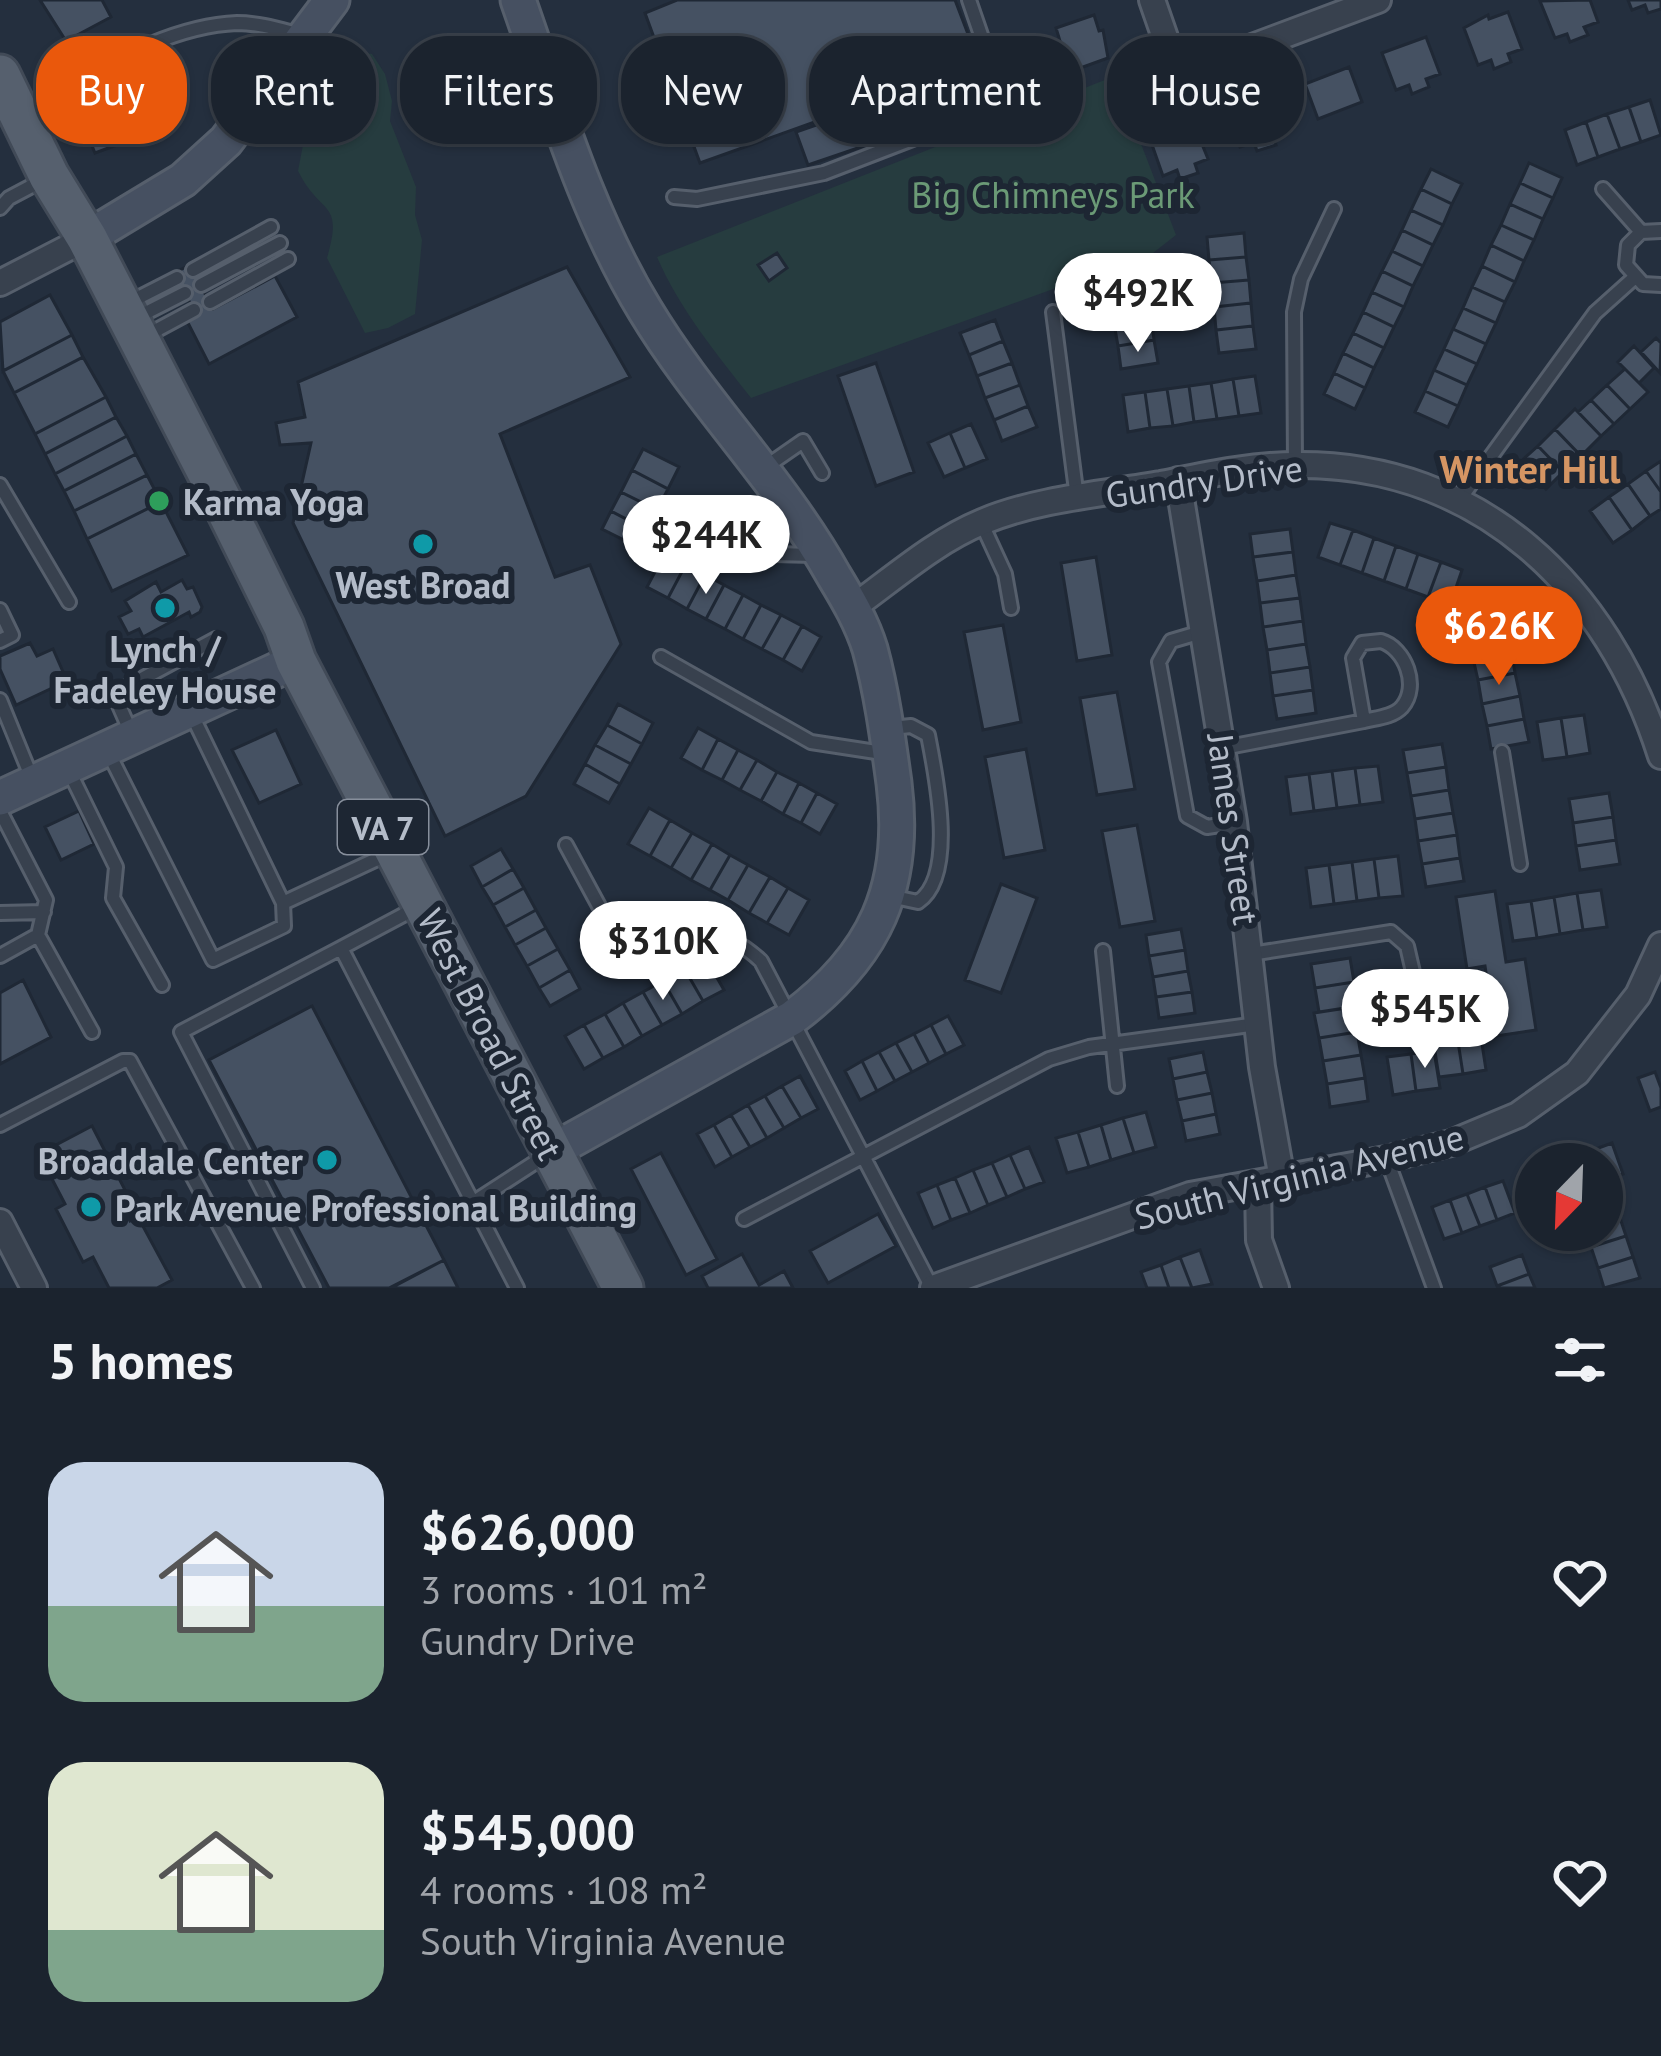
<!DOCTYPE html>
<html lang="en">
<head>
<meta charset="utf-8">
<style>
  :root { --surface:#1b232e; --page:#282f3a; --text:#f1f3f6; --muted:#a0a4aa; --line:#39404a; --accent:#ea580c }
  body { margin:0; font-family:"PT Sans",sans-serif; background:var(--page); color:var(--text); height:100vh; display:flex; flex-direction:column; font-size:45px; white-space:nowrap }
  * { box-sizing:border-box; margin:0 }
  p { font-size:39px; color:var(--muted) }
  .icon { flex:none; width:66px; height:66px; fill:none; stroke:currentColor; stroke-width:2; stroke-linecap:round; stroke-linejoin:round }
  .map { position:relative; height:1288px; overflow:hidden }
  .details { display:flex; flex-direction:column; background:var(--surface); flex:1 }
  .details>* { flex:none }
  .banner { position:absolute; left:36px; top:36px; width:1590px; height:108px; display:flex; gap:24px }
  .needle { width:78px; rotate:203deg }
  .fabs { position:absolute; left:1515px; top:1143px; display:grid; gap:24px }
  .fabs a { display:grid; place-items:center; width:108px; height:108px; border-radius:50%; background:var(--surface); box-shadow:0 3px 9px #0004,0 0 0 3px var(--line); font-size:60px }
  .price { position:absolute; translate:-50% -102px; padding:0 27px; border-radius:42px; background:#fff; color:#222; font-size:39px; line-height:78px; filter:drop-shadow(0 3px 6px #0008) }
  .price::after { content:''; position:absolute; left:50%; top:72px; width:36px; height:27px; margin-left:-18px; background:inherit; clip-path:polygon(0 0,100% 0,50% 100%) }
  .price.active { background:var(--accent); color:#fff }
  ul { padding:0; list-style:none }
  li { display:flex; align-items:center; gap:36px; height:300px; padding:0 48px }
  li span { display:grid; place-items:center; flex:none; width:336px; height:240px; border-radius:36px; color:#555 }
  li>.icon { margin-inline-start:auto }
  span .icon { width:144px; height:144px; fill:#fffc; stroke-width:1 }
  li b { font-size:51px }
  h2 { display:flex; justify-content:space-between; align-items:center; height:144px; padding:0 48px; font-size:51px }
  .pill { padding:0 42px; border-radius:48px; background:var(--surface); box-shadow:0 3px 9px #0004,0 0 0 3px var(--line); font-size:42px; line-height:108px }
  .pill.active { background:var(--accent); color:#fff }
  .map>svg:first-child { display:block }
</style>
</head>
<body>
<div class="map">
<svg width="1661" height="1288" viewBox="0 0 1661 1288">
  <rect width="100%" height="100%" fill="#242f3e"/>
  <path fill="#263c3f" d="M361,52L372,54L385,74L392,101L390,121L416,187L415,215L422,240L415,314L388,328L365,333L327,258C344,199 321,217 298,171L310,108L349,53Z
    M1115,76L1176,235L1153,253L751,398C716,353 680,310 657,257Z"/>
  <path fill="#455162" stroke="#1f2835" stroke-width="3" d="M40,0H102L111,17L66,41Z
    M677,0H955L979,63L700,163L645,13Z
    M1590,0L1598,22L1584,27L1588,35L1570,42L1567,34L1555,38L1540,1Z
    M1628,0H1661V9L1648,13L1645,5L1632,10Z
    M1508,12L1522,49L1508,54L1511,62L1494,69L1491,60L1478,65L1464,28L1488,15L1489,19Z
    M1094,15L1099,31L1103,30L1108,58L1072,71L1068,58L1057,61L1051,44L1060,41L1056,28Z
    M1426,37L1440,74L1426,79L1429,87L1412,94L1409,85L1396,90L1382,53Z
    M1349,67L1362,102L1318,119L1305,84Z
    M1269,95L1283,131L1272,135L1276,145L1257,151L1254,142L1240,147L1226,111Z
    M891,99L902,133L808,165L796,132Z
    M1650,100L1661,135L1641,142L1629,107Z
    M149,106L157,130L95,153L85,129Z
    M1629,107L1641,142L1620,149L1607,114Z
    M1607,114L1620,149L1598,157L1586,122Z
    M1193,122L1208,159L1195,164L1198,173L1180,179L1177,170L1163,176L1150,139Z
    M1586,122L1598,157L1577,165L1565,130Z
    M1529,163L1562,178L1553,198L1520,183Z
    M1431,169L1462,184L1452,204L1421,189Z
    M1520,183L1553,198L1543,219L1510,204Z
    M1421,189L1452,204L1443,225L1411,210Z
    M1510,204L1543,219L1534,240L1501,225Z
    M1411,210L1443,225L1433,245L1402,230Z
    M1501,225L1534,240L1524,261L1491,245Z
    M1402,230L1433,245L1423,266L1392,251Z
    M1244,233L1246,257L1209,260L1207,237Z
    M1491,245L1524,261L1515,282L1482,266Z
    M1392,251L1423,266L1413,286L1382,271Z
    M777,253L787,268L769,281L758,265Z
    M1246,257L1249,280L1212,283L1209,260Z
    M190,265L213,309L275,276L297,317L209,364L187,321L197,316L174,273Z
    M1482,266L1515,282L1505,302L1472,287Z
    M567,267L630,377L500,434L555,577L590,565L621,644L526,796L445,836L293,523L311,443L280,445L276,423L305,417L298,382Z
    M1382,271L1413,286L1404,307L1372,292Z
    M1144,272L1147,294L1111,300L1107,277Z
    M1249,280L1251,303L1214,307L1212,283Z
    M1472,287L1505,302L1496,323L1463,308Z
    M1372,292L1404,307L1394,327L1363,312Z
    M1147,294L1151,317L1114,323L1111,300Z
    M50,295L72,335L3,371L0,322Z
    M1251,303L1253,326L1216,330L1214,307Z
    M1463,308L1496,323L1486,344L1453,329Z
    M1363,312L1394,327L1384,348L1353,333Z
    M1151,317L1154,340L1118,346L1114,323Z
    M995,320L1003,341L969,355L960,333Z
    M1253,326L1256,349L1219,353L1216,330Z
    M1453,329L1486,344L1477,364L1444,349Z
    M1353,333L1384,348L1374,368L1343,353Z
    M72,335L83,357L14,393L3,371Z
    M1656,338L1661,343L1660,373L1641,352Z
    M1154,340L1158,363L1121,369L1118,346Z
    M1003,341L1012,363L977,376L969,355Z
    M1634,346L1654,368L1639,383L1618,362Z
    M1444,349L1477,364L1467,385L1434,370Z
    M1343,353L1374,368L1365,388L1334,373Z
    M83,357L106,397L35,434L14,393Z
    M876,363L914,472L876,486L838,376Z
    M1012,363L1020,385L985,398L977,376Z
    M1625,369L1648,392L1630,409L1607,385Z
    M1434,370L1467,385L1458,406L1425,391Z
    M1334,373L1365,388L1355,409L1324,394Z
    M1255,376L1261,413L1239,416L1233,379Z
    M1233,379L1239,416L1217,419L1211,383Z
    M1211,383L1217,419L1194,422L1189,386Z
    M1020,385L1028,406L994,420L985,398Z
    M1607,385L1630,409L1614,424L1591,400Z
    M1189,386L1194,422L1173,426L1167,389Z
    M1167,389L1173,426L1150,428L1145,392Z
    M1425,391L1458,406L1448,427L1415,412Z
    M1145,392L1150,428L1128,432L1123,395Z
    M106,397L116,417L45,454L35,434Z
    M1591,400L1614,424L1601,436L1578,412Z
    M1028,406L1037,427L1002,441L994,420Z
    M1575,409L1601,436L1581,456L1555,429Z
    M116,417L127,436L55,474L45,454Z
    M971,424L987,459L965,468L950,433Z
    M1555,429L1581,456L1563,472L1538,446Z
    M950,433L965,468L944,477L928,443Z
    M127,436L136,454L64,491L55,474Z
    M1538,446L1563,472L1546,489L1520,462Z
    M643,449L679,467L668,489L632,470Z
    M136,454L147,475L74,511L64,491Z
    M1661,461V492L1646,471Z
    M632,470L668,489L657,510L621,492Z
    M1646,471L1661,492V509L1650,516L1628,484Z
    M147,475L161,502L87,539L74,511Z
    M1628,484L1650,516L1632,530L1609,497Z
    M621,492L657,510L647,530L611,511Z
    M1609,497L1632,530L1613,543L1590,511Z
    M161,502L188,555L112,591L87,539Z
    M611,511L647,530L638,547L602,529Z
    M1330,523L1353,530L1340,565L1318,557Z
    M1290,529L1293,552L1253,557L1250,534Z
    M1353,530L1374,538L1362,573L1340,565Z
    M1374,538L1396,546L1384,581L1362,573Z
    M1396,546L1418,554L1406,589L1384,581Z
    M1293,552L1296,575L1257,581L1253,557Z
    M665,553L686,564L668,598L647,587Z
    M1418,554L1441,562L1428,597L1406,589Z
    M1096,557L1112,655L1077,661L1061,563Z
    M1441,562L1462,570L1450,605L1428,597Z
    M686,564L705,575L687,609L668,598Z
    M705,575L724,585L706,619L687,609Z
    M1296,575L1300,598L1260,603L1257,581Z
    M182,580L187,589L193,587L202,607L200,612L191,617L189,612L143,637L139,629L128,634L119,617L131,611L125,601L156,582L161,592Z
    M724,585L743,595L725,629L706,619Z
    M743,595L761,605L743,639L725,629Z
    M1300,598L1303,621L1263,627L1260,603Z
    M761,605L781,615L762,649L743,639Z
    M1502,605L1507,628L1469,635L1465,612Z
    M781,615L802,626L783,660L762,649Z
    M1303,621L1306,644L1267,650L1263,627Z
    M1003,625L1021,722L983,730L964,632Z
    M802,626L821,637L802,671L783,660Z
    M1507,628L1511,650L1473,658L1469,635Z
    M30,643L37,656L53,649L67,681L16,705L0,669V656Z
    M1306,644L1310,667L1270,673L1267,650Z
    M1511,650L1515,673L1478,680L1473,658Z
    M1310,667L1313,690L1273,696L1270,673Z
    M1515,673L1520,696L1482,704L1478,680Z
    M1313,690L1316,713L1277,719L1273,696Z
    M1117,692L1135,789L1097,795L1080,698Z
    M1520,696L1524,719L1487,726L1482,704Z
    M618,704L653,723L642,744L607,725Z
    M1584,715L1590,753L1567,757L1561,718Z
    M1561,718L1567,757L1543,760L1537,722Z
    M1524,719L1529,742L1491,749L1487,726Z
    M607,725L642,744L631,764L595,745Z
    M698,728L718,739L702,770L681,758Z
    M276,730L301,784L259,803L232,750Z
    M718,739L738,750L722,780L702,770Z
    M1442,744L1446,767L1407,773L1403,750Z
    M595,745L631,764L620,784L585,764Z
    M1026,749L1045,850L1004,858L985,757Z
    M738,750L757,760L740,790L722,780Z
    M757,760L777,772L761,801L740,790Z
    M585,764L620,784L609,803L574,784Z
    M1378,766L1383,802L1360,805L1355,768Z
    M1446,767L1449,790L1411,796L1407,773Z
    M1355,768L1360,805L1337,808L1332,771Z
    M1332,771L1337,808L1314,811L1309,774Z
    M777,772L799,783L783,814L761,801Z
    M1309,774L1314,811L1291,814L1286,777Z
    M799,783L817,793L801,823L783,814Z
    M1449,790L1453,813L1415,819L1411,796Z
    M817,793L837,804L820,834L801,823Z
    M1609,793L1613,817L1573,823L1569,799Z
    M649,808L670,820L650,856L628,844Z
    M79,811L94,844L61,860L45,827Z
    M1453,813L1457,835L1418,841L1415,819Z
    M1613,817L1616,840L1576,846L1573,823Z
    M670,820L692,833L671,868L650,856Z
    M1137,825L1155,921L1120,927L1102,831Z
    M692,833L712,844L691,880L671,868Z
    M1457,835L1460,858L1422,864L1418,841Z
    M1616,840L1620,864L1580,870L1576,846Z
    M712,844L730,855L710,890L691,880Z
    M501,849L513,869L482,887L471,866Z
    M730,855L748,865L728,900L710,890Z
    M1398,856L1403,896L1379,898L1374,859Z
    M1460,858L1464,881L1426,887L1422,864Z
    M1374,859L1379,898L1357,901L1352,862Z
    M1352,862L1357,901L1334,904L1329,865Z
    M748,865L770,877L749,913L728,900Z
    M1329,865L1334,904L1311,907L1306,868Z
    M513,869L524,888L493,905L482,887Z
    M770,877L788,888L767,923L749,913Z
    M1001,884L1037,898L1001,993L965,980Z
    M524,888L536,910L505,927L493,905Z
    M788,888L809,900L789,935L767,923Z
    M1601,890L1607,927L1583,930L1577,893Z
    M1495,891L1506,962L1525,959L1536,1030L1496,1036L1485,966L1467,969L1456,897Z
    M1577,893L1583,930L1560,934L1554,897Z
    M1554,897L1560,934L1537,938L1531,901Z
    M1531,901L1537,938L1513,941L1507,904Z
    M536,910L546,928L515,945L505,927Z
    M546,928L558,949L527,966L515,945Z
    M1181,929L1185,950L1149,956L1146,935Z
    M558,949L570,970L539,988L527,966Z
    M1185,950L1188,971L1153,977L1149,956Z
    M705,957L724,990L703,1001L684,968Z
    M1350,958L1354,982L1315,988L1311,964Z
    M684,968L703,1001L682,1014L663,981Z
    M570,970L580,989L550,1006L539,988Z
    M1188,971L1192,992L1156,997L1153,977Z
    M23,980L51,1037L0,1064V993Z
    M663,981L682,1014L662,1025L643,992Z
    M1354,982L1358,1006L1319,1012L1315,988Z
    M643,992L662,1025L642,1036L623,1003Z
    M1192,992L1195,1013L1159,1018L1156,997Z
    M623,1003L642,1036L624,1047L605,1014Z
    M312,1006L444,1260L389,1288H329L209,1060Z
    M1353,1007L1357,1032L1319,1038L1314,1013Z
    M605,1014L624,1047L603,1058L584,1025Z
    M948,1016L964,1045L946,1054L931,1025Z
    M584,1025L603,1058L584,1069L565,1036Z
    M931,1025L946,1054L929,1063L914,1034Z
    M1480,1031L1486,1070L1463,1074L1457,1035Z
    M1357,1032L1361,1055L1323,1061L1319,1038Z
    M914,1034L929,1063L912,1072L896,1043Z
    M1457,1035L1463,1074L1439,1077L1433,1039Z
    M896,1043L912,1072L895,1081L879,1052Z
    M1434,1051L1440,1088L1416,1091L1411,1054Z
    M879,1052L895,1081L877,1091L862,1061Z
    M1203,1052L1207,1072L1173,1079L1169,1059Z
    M1411,1054L1416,1091L1393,1095L1387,1057Z
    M1361,1055L1365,1078L1327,1084L1323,1061Z
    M862,1061L877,1091L860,1100L845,1071Z
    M1207,1072L1212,1093L1177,1100L1173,1079Z
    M1655,1072L1661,1088V1107L1650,1111L1638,1078Z
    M800,1076L818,1109L801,1118L782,1086Z
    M1365,1078L1368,1101L1330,1107L1327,1084Z
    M782,1086L801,1118L784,1128L765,1096Z
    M1212,1093L1216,1114L1182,1121L1177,1100Z
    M765,1096L784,1128L767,1138L748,1105Z
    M748,1105L767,1138L750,1147L731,1115Z
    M1146,1112L1156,1147L1134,1153L1123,1118Z
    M1216,1114L1220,1134L1186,1141L1182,1121Z
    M731,1115L750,1147L732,1157L714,1125Z
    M1123,1118L1134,1153L1111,1160L1101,1125Z
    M714,1125L732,1157L715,1167L697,1134Z
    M1101,1125L1111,1160L1089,1167L1078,1132Z
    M92,1126L125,1190L116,1194L130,1221L138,1217L172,1280L157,1288H109L93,1257L83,1262L56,1209L65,1204L39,1154Z
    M1078,1132L1089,1167L1067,1173L1056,1138Z
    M1612,1143L1623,1174L1604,1180L1602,1164H1598L1593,1150Z
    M1029,1147L1044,1182L1025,1189L1010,1155Z
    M1593,1150L1598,1164H1576L1573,1156Z
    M661,1153L717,1259L686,1275L631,1169Z
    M1010,1155L1025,1189L1007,1197L992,1163Z
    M992,1163L1007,1197L988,1205L973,1170Z
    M973,1170L988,1205L970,1213L955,1178Z
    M955,1178L970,1213L951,1220L937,1185Z
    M1503,1181L1515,1213L1497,1220L1485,1187Z
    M937,1185L951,1220L933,1228L918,1193Z
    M1485,1187L1497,1220L1480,1226L1467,1194Z
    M1467,1194L1480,1226L1462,1233L1450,1200Z
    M1450,1200L1462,1233L1444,1239L1432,1207Z
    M878,1214L896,1246L828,1283L810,1251Z
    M1619,1215L1626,1236L1591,1247L1585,1230H1602V1220Z
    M1626,1236L1633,1257L1598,1268L1591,1247Z
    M1200,1250L1212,1284L1192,1288L1180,1257Z
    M742,1254L759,1285L784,1271L793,1288H708L702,1276Z
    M1522,1255L1529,1274L1497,1286L1490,1267Z
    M1180,1257L1192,1288H1169L1161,1265Z
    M1633,1257L1640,1278L1604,1288L1598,1268Z
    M444,1260L458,1288H391Z
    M1161,1265L1169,1288H1147L1141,1272Z
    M1529,1274L1535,1288H1498L1497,1286Z"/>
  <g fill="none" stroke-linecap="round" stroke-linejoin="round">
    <g stroke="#565f6c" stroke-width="18">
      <path id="lane" d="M23,109C90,76 162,26 237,23C259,23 281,30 301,35
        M1603,189L1641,232
        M674,197L697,199L824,173L915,138L979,93L988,77L990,61L969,0
        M0,208L9,198L43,180
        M1661,231L1641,232L1628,245L1626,265L1643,284L1661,285
        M193,270L271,227
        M201,285L280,243
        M130,302L177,278
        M210,302L288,259
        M1053,312L1077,498
        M132,320L185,293
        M142,338L194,310
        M1295,464L1294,312L1301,279L1334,209
        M764,468L803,441L822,473
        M0,485L69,602
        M1460,499L1595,313L1634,278
        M690,506L773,554L814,555
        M981,522L1005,574L1011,608
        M0,610L12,635L0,641
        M1205,631L1171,641L1159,662L1187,816L1207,827L1233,823
        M1381,641C1405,648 1420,686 1402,707C1393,717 1376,718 1364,721L1353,658L1362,643Z
        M661,657L811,742L889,754
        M0,700L33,781
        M190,711L283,903L392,852
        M132,735L114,694L216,639
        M1223,748L1364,721
        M107,750L213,960L284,926L283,903
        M1502,752L1520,864
        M69,771L116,867L113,898L162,985
        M0,811L46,900L38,935L92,1032
        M566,845L619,943C663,968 692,897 761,961L932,1288
        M890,896L918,902C957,876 936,776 928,735L911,726L891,728
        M0,913L44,912
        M341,948L420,906
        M1103,951L1117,1086
        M1251,954L1391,932L1407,946L1421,1007
        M0,956L38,935
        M0,1125L123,1061H130L253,1288
        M1387,1160L1434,1288
        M474,1202L548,1154
        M744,1219L1049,1059L1089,1047L1257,1024
        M313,1288L181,1032L341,948L517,1288"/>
    </g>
    <g stroke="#565f6c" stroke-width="30">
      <path id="street" d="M1152,0L1177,72
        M1124,95L1378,0
        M0,283L87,238
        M1178,480L1234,822L1262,1067L1282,1179
        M852,608C894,578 934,542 982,522C1036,499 1103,494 1161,484C1206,475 1250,465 1296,465C1480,463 1608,588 1661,756
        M1258,1186L1259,1240L1276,1288
        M0,1222L34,1288
        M933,1288L1190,1195L1386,1159L1451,1143L1518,1115L1577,1073L1638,995L1661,945"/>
    </g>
    <g stroke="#565f6c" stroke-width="39">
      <path id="secondary" d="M518,0C555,105 587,215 645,310C701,403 781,481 834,576C848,599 862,623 870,649C882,693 888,739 894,783C907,887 875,956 792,1018L554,1150
        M87,238L183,180L226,141L332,0
        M0,798L296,661"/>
    </g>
    <g stroke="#414a57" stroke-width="45">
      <path id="primary" d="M0,75L49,176L87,238L223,503L284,627L296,661L623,1288"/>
    </g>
    <use href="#lane" stroke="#38414e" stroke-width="12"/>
    <use href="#street" stroke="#38414e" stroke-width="24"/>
    <use href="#secondary" stroke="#465061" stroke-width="33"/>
    <use href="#primary" stroke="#56606e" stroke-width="39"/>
  </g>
  <circle fill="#2e9e5b" stroke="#1d2633" stroke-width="4.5" cx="159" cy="501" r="12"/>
  <g fill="#0f9aa8" stroke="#1d2633" stroke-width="4.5">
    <circle cx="423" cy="544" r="12"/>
    <circle cx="165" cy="608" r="12"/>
    <circle cx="327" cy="1160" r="12"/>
    <circle cx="91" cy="1207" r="12"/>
  </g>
  <g text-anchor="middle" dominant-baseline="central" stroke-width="12" stroke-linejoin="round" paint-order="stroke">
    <rect fill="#1d2633" stroke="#878f9c" stroke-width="3" x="338" y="800" width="90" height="54" rx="9"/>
    <g font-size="33" font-weight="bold" fill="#b4bcc9">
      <text x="383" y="827">VA 7</text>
    </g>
    <g font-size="36" fill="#6b9a76" stroke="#1d2633">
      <text x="1053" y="194">Big Chimneys Park</text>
    </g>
    <g font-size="36" fill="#b4bcc9" stroke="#1d2633">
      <text transform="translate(1204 481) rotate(-8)">Gundry Drive</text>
      <text transform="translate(1234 829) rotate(82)">James Street</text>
      <text transform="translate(491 1034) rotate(63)">West Broad Street</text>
      <text transform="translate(1299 1176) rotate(-14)">South Virginia Avenue</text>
    </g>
    <g font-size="36" font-weight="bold" fill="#b4bcc9" stroke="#1d2633" text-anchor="start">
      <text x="183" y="501">Karma Yoga</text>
      <text x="423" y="584" text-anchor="middle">West Broad</text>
      <text x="165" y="648" text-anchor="middle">Lynch /<tspan x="165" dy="41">Fadeley House</tspan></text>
      <text x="303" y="1160" text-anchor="end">Broaddale Center</text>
      <text x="115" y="1207">Park Avenue Professional Building</text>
    </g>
    <g font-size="39" font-weight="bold" fill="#d59563" stroke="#1d2633">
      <text x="1530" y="468">Winter Hill</text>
    </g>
  </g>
</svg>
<div class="fabs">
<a><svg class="needle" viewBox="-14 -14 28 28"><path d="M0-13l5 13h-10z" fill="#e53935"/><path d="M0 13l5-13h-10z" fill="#a0a4aa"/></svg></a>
</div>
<b class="price" style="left:1138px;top:355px">$492K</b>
<b class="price" style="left:706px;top:597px">$244K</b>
<b class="price active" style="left:1499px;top:688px">$626K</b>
<b class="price" style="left:663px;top:1003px">$310K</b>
<b class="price" style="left:1425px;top:1071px">$545K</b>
<div class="banner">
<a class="pill active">Buy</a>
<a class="pill">Rent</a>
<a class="pill">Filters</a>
<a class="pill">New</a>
<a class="pill">Apartment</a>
<a class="pill">House</a>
</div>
</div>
<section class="details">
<h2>5 homes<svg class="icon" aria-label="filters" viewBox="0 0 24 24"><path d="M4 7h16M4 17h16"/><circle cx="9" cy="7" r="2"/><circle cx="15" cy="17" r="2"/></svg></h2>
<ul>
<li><span style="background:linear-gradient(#c9d6e8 60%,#7fa58c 0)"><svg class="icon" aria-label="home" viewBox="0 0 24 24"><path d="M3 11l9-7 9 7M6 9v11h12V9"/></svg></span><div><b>$626,000</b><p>3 rooms · 101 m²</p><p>Gundry Drive</p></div><svg class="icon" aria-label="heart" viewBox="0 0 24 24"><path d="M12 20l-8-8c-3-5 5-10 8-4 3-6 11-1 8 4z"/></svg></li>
<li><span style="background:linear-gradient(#dfe7d0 70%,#7fa58c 0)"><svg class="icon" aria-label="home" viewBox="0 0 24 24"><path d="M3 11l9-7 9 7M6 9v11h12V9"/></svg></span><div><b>$545,000</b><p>4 rooms · 108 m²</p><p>South Virginia Avenue</p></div><svg class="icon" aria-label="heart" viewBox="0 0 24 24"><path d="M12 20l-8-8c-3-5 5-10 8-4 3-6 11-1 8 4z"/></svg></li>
</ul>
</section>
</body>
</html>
